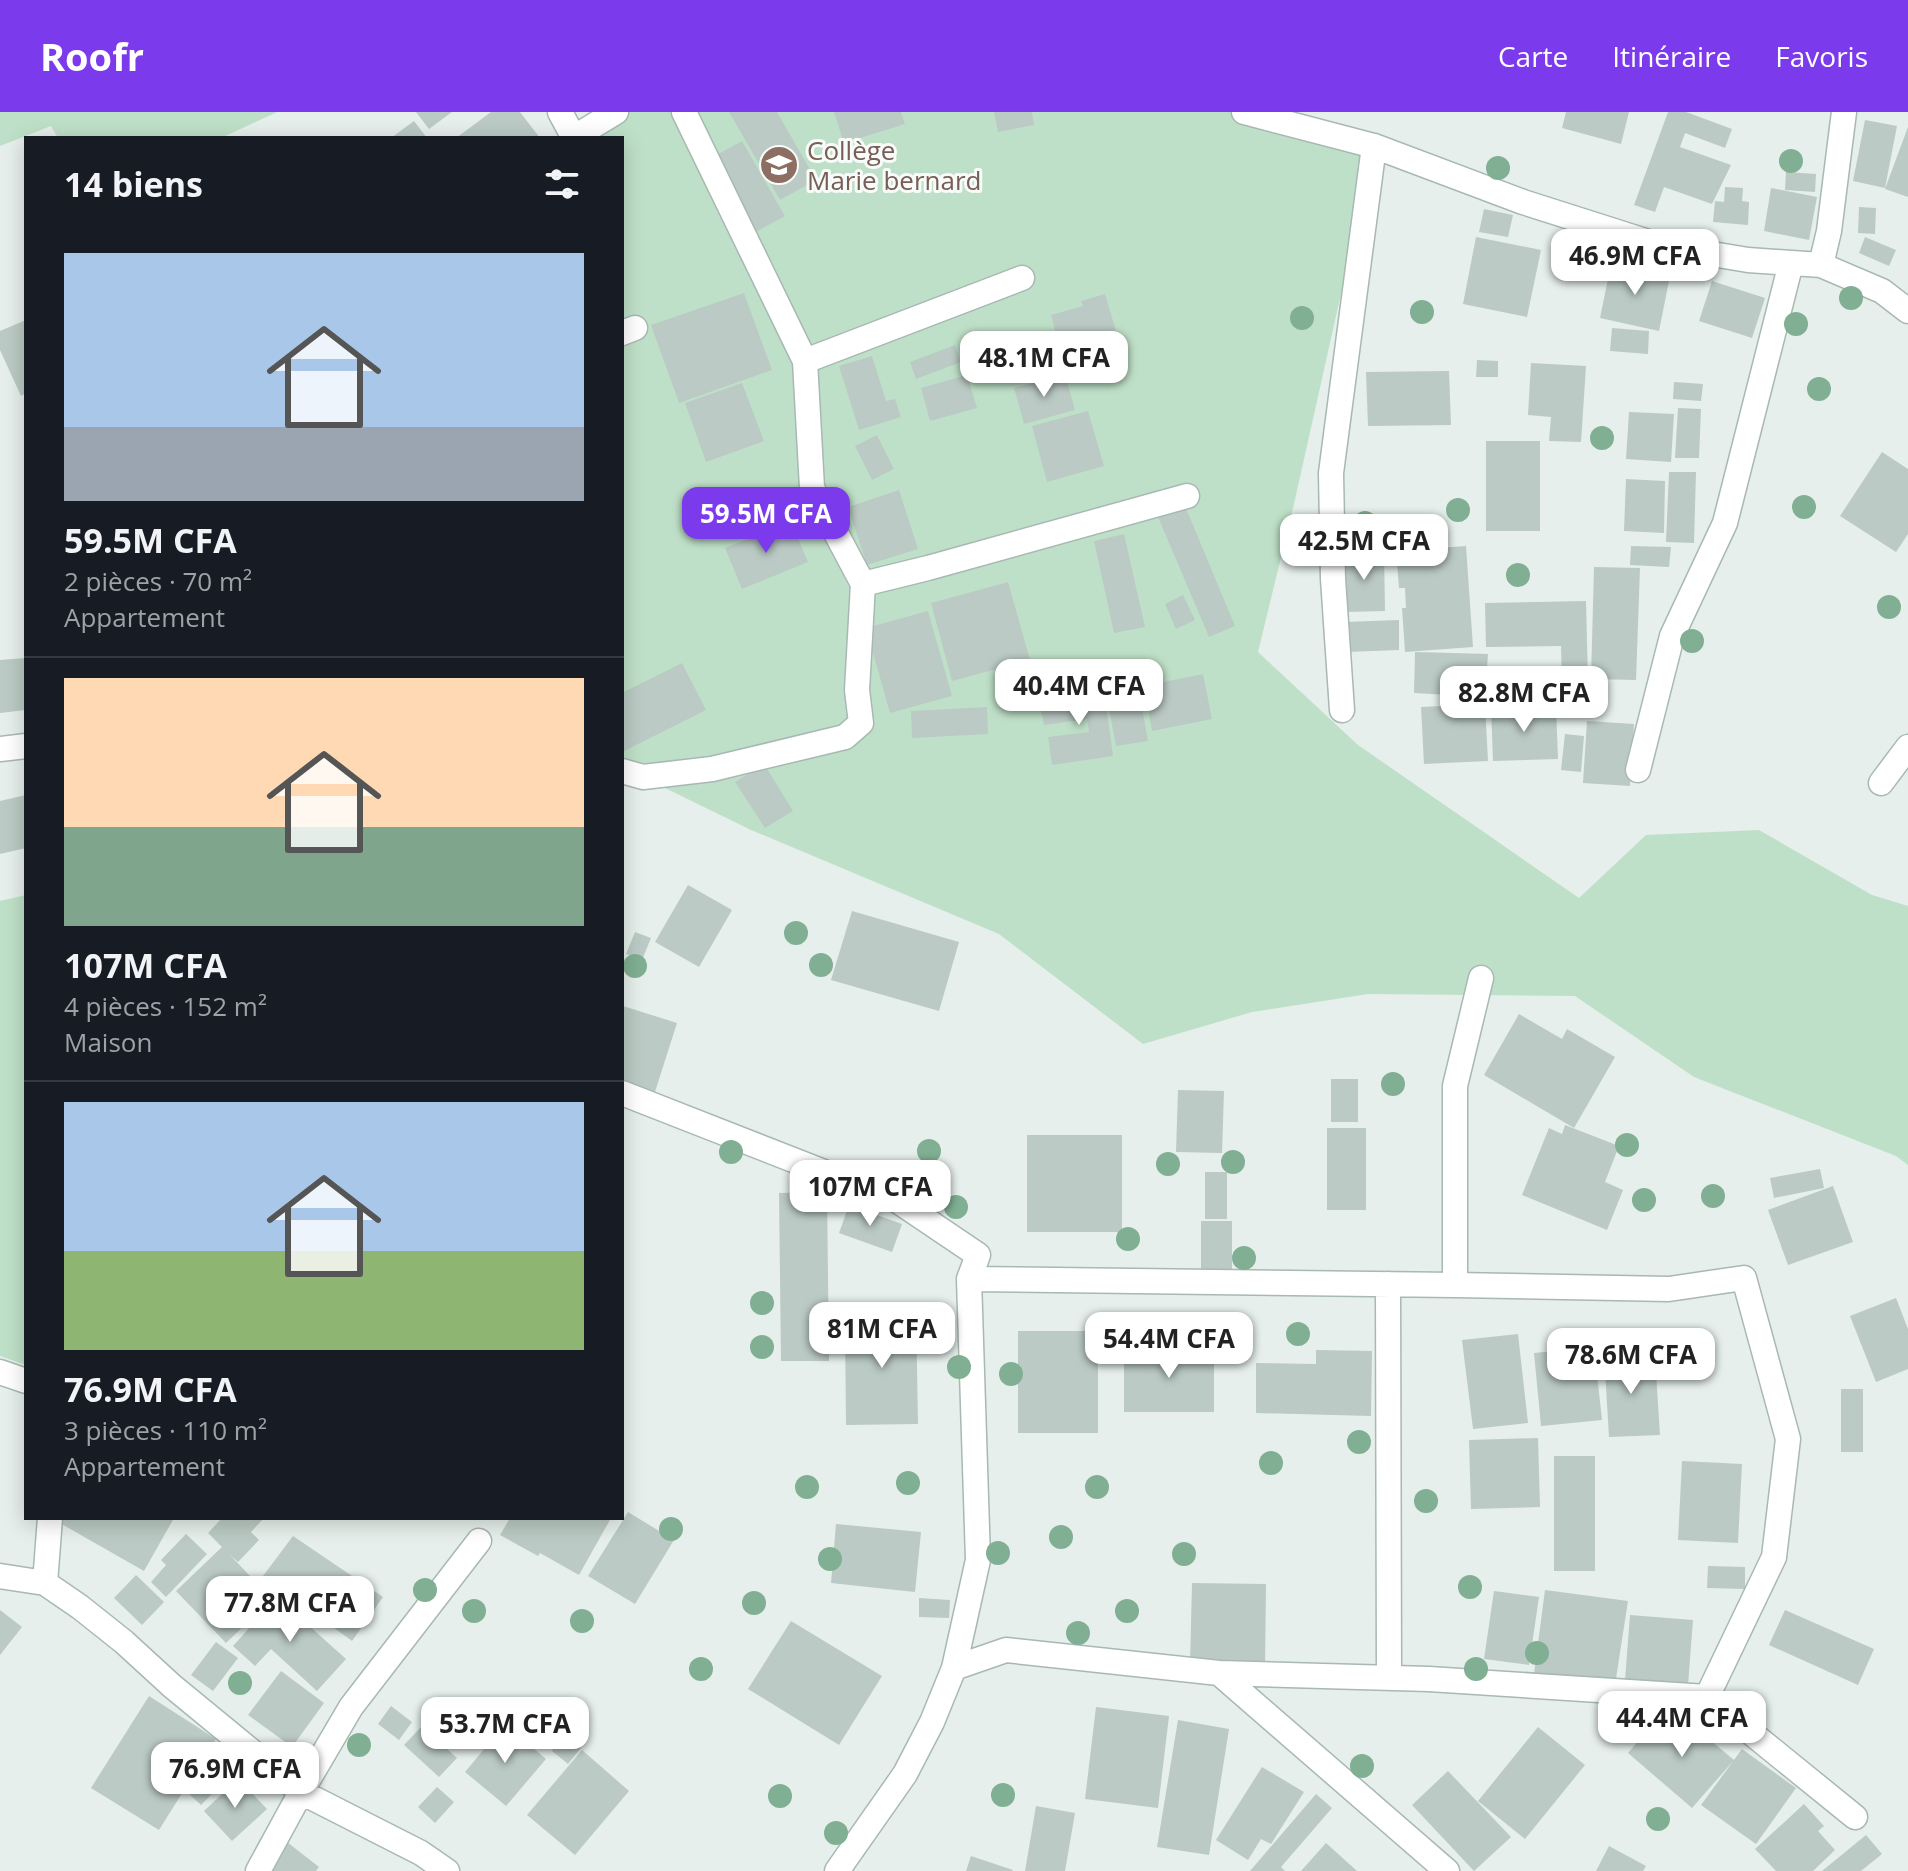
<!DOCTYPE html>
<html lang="fr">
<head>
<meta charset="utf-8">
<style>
  :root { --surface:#171b24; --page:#242831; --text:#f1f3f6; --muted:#9ea1a6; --line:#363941; --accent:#7c3aed }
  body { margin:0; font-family:"Open Sans",sans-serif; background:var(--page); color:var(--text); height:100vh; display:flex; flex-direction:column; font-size:30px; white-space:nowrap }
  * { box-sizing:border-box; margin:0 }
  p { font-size:26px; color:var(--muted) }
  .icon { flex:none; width:44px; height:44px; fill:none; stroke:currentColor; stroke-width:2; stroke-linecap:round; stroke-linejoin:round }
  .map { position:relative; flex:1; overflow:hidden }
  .sheet { position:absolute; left:24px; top:24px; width:600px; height:1384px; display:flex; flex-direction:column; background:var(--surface); border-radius:0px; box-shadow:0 4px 20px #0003 }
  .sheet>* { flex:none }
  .price { position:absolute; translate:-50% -68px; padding:0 18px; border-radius:16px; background:#fff; color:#222; font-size:26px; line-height:52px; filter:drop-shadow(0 2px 4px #0008) }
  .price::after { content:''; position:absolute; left:50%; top:48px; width:24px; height:18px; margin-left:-12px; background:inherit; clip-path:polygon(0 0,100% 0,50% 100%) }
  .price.selected { background:var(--accent); color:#fff }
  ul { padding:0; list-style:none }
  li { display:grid; align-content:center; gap:16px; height:424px; padding:0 40px }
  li+li { border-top:2px solid var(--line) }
  li span { display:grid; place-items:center; height:248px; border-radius:0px; color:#555 }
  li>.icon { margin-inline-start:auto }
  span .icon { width:144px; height:144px; fill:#fffc; stroke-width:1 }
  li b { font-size:34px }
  h2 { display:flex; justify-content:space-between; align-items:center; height:96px; padding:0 40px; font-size:34px }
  header { display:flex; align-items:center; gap:48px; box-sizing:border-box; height:112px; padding:0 40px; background:var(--accent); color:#fff }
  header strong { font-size:38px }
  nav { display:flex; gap:44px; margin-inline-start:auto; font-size:28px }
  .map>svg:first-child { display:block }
</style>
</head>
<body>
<header>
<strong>Roofr</strong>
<nav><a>Carte</a><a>Itinéraire</a><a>Favoris</a></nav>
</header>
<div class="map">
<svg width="1908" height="1759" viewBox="0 0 1908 1759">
  <rect width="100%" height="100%" fill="#e6efeb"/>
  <path fill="#bfe0c8" d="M0,0H277L221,26H58L51,14L0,34Z
    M597,0H1244L1374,34L1294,392L1258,540L1358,633L1579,786L1646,723L1759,718L1872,783L1908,794V1053L1896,1044L1694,965L1575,884L1368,882L1252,900L1143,932L999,822L751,718L622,655V26H562Z
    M26,783V1253L0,1244V789Z"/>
  <path fill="#bbcac4" d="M416,0H452L429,17Z
    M491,0H520L540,26H456Z
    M729,0H777L816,68L780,88Z
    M834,0H901L905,12L844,31Z
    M994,0H1032L1034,13L998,20Z
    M1566,0H1629L1621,32L1562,16Z
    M1668,0H1686L1732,17L1725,36L1685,21L1680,35L1731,53L1712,92L1664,75L1655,100L1634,93Z
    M1865,8L1897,14L1885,76L1853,69Z
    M414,9L427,26H391Z
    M1908,15V85L1885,77Z
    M742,29L785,104L754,121L711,46Z
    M1786,60L1816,62L1815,80L1785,78Z
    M1725,75L1743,76L1742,89L1749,90L1748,113L1713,110L1715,89L1724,90Z
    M1771,76L1817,85L1809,128L1764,119Z
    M1859,95L1876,96L1875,122L1858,121Z
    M1484,97L1513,103L1508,125L1479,120Z
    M1476,125L1541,138L1527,205L1463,192Z
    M1865,125L1896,138L1889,154L1859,141Z
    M1611,152L1670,164L1659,219L1600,206Z
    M1712,169L1765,186L1752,226L1699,209Z
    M744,181L772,258L679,291L651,213Z
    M1105,182L1122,239L1065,255L1051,203L1083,194L1081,189Z
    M26,208V281L21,284L0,238V219Z
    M1612,216L1649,219L1648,242L1610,239Z
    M955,233L961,250L916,267L910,250Z
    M872,244L886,289L895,287L901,305L859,318L839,254Z
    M1477,248L1498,249V265H1476Z
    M1531,251L1586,254L1581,330L1549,329L1551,305L1528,303Z
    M1449,259L1451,313L1368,314L1366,260Z
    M1065,262L1075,298L1024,312L1014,276Z
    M967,263L977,296L930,309L921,276Z
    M1674,270L1703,272L1701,289L1673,287Z
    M742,271L764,329L706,350L685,291Z
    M1678,296L1701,297L1699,346H1675Z
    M1088,299L1104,354L1047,370L1032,314Z
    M1629,300L1674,302L1671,350L1626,347Z
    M877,323L894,357L872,368L855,334Z
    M1486,329H1540V419H1486Z
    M1882,340L1908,357V422L1896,440L1840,404Z
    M1669,360H1696L1694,431L1666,430Z
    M1626,367L1665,369L1664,421L1624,419Z
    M899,378L918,437L867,453L848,395Z
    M1185,394L1235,514L1209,525L1158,405Z
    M791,410L808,450L742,477L725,436Z
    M1124,422L1145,515L1114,521L1094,429Z
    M1466,434L1473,535L1405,540L1402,496H1406L1405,476H1399L1396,439Z
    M1631,434L1671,435L1669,455L1630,453Z
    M1384,439L1385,499L1344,500L1342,441Z
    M1594,455L1640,456L1636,568L1591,567Z
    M1008,470L1030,548L952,569L931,491Z
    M1183,483L1195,508L1176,517L1165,492Z
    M1586,489L1588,572L1562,573L1561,534L1486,535L1485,491Z
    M928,499L952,584L890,601L866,516Z
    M1399,508V538L1346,540L1345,510Z
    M1415,540L1488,542L1485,585L1414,581Z
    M26,546V598L0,601V548Z
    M682,551L706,598L622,640V581Z
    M1203,562L1212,607L1152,619L1144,574Z
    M1138,575L1148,629L1116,634L1106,581Z
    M1104,578L1113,644L1052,653L1048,625L1089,620L1087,607L1044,613L1039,587Z
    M1485,592L1488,649L1424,652L1421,595Z
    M1556,594L1558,647L1493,649L1491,596Z
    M987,595L988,622L912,626L911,599Z
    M1587,609L1634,612L1630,674L1583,671Z
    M1565,622L1584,624L1581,660L1561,658Z
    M764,652L793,699L765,716L735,670Z
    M26,683V736L0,742V689Z
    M688,773L732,798L699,855L655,830Z
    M852,799L959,830L939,899L831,868Z
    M635,820L651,826L642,848L626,842Z
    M623,894L677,911L654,983L622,974Z
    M1519,902L1562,927L1567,917L1615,945L1574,1016L1484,963Z
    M1331,967H1358V1010H1331Z
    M1178,978L1224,979L1222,1041L1176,1040Z
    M1565,1013L1619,1034L1605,1070L1623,1078L1607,1118L1522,1083L1549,1016L1562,1022Z
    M1327,1016H1366V1098H1327Z
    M1027,1023H1122V1120H1027Z
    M1820,1057L1824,1076L1774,1086L1770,1066Z
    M1205,1060H1227V1107H1205Z
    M1833,1074L1853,1130L1788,1153L1768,1098Z
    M827,1080L829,1249H781L779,1081Z
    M849,1093L902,1112L892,1140L839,1121Z
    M1201,1109H1232V1159H1201Z
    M1896,1186L1908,1217V1257L1876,1270L1850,1204Z
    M856,1201H916L918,1312L846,1313L845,1213L856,1212Z
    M1018,1219H1098V1321H1018Z
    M1518,1222L1528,1311L1473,1317L1462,1228Z
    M1124,1235H1214V1300H1124Z
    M1594,1235L1602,1308L1541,1314L1534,1241Z
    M1316,1238L1372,1239L1371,1304L1256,1301V1251L1316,1252Z
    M1627,1239L1628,1247L1655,1245L1660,1323L1609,1325L1604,1241Z
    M1841,1277H1863V1340H1841Z
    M1538,1326L1540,1395L1471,1397L1469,1328Z
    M1554,1344H1595V1459H1554Z
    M1682,1349L1742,1352L1738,1431L1678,1428Z
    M628,1400L674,1428L635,1492L588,1464Z
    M51,1406H174L144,1459Z
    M222,1406H264L251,1420L259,1428L238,1450L229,1442L272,1487L226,1531L176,1479L222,1435L208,1421Z
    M510,1406H611L579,1463L540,1441L538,1444L500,1423Z
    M836,1412L921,1420L915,1480L831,1471Z
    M186,1422L207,1442L166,1485L151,1470L166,1453L161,1448Z
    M293,1424L383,1485L352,1529L263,1464Z
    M1708,1454L1745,1455V1477L1707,1476Z
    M136,1463L164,1490L142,1513L114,1486Z
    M1192,1471L1266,1472L1265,1556L1190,1554Z
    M1545,1478L1628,1489L1615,1573L1534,1562Z
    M1494,1479L1539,1485L1529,1553L1484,1547Z
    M277,1485L346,1547L317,1579L271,1537L255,1554L233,1534Z
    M919,1486L950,1488L949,1506L919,1505Z
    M0,1498L22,1515L0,1543Z
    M1785,1498L1874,1537L1858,1573L1769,1533Z
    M1630,1503L1693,1508L1688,1573L1625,1568Z
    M791,1509L882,1564L839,1633L748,1577Z
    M216,1530L238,1546L213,1579L191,1563Z
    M281,1559L324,1591L292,1635L248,1603Z
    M149,1584L216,1627L159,1718L91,1676Z
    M391,1594L412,1610L399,1628L378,1612Z
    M1096,1595L1169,1604L1158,1696L1085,1687Z
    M1678,1601L1734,1648L1692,1696L1628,1641L1651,1614L1660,1621Z
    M1178,1608L1229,1617L1209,1743L1157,1735Z
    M505,1612L546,1647L506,1694L465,1660Z
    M422,1614L457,1646L439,1665L404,1633Z
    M1538,1615L1585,1653L1525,1727L1478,1689Z
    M564,1622L581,1636L568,1652L552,1639Z
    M1742,1637L1796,1676L1756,1732L1701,1693Z
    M582,1638L629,1679L575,1743L527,1703Z
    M221,1643L236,1658L201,1693L186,1679Z
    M1262,1655L1304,1680L1271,1732L1261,1727L1248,1748L1216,1728Z
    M1448,1659L1511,1725L1474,1759L1412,1693Z
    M238,1667L267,1697L232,1729L204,1699Z
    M437,1675L454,1690L435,1711L418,1695Z
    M1316,1682L1332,1696L1281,1755L1285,1759H1250Z
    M1804,1692L1824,1714L1818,1719L1835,1738L1813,1759H1776L1755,1737Z
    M1036,1694L1075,1701L1065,1759H1025Z
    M1866,1723L1882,1742L1861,1759H1822Z
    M287,1730L319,1755L316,1759H265Z
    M1326,1731L1357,1759H1301Z
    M1609,1734L1646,1754L1643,1759H1596Z
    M971,1744L1013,1758L1012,1759H966Z"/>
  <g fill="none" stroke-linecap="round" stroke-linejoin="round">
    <g stroke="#a8b8b2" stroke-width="27">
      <path id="minor" d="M560,0L574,26
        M684,0L805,249L1022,166
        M1244,0L1374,34L1523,90L1658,133L1748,148L1821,153L1829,119L1844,0
        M573,26L616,0
        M1821,153L1882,179L1908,199
        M622,221L635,216
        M863,472L928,456L1187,384
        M1342,598L1333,467L1331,361L1374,34
        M0,637L26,634
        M1638,658L1672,524L1725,411L1791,151
        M622,659L643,665L712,657L845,625L861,611L857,578L863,472L812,376L805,249
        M1881,671L1908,635
        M622,981L898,1089L978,1143L969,1167L978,1448L954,1556L932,1610L905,1662L837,1759
        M1388,1172L1389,1566
        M1455,1173V974L1481,866
        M0,1260L26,1269
        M50,1406L45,1471L80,1495L124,1530L172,1574L301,1680L421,1741L447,1759
        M0,1464L45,1471
        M954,1556L1006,1538L1219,1561L1429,1567L1707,1585L1774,1445L1788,1327L1744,1166L1669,1177L1455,1173L969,1167
        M1219,1561L1447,1759
        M1707,1585L1855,1705
        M258,1759L301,1680L351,1595L479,1429"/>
    </g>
    <use href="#minor" stroke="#fff" stroke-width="24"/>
  </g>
  <g fill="#80af93">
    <circle cx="1791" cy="49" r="12"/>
    <circle cx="1498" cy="56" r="12"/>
    <circle cx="1851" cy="186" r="12"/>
    <circle cx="1422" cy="200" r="12"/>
    <circle cx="1302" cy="206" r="12"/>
    <circle cx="1796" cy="212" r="12"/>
    <circle cx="1819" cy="277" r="12"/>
    <circle cx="1602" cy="326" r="12"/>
    <circle cx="1804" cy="395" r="12"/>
    <circle cx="1458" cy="398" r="12"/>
    <circle cx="1365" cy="411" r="12"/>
    <circle cx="1518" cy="463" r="12"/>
    <circle cx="1889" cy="495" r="12"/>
    <circle cx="1692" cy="529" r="12"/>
    <circle cx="796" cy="821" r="12"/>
    <circle cx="821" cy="853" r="12"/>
    <circle cx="635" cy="854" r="12"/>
    <circle cx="1393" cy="972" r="12"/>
    <circle cx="1627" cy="1033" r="12"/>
    <circle cx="929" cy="1039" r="12"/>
    <circle cx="731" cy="1040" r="12"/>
    <circle cx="1233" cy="1050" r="12"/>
    <circle cx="1168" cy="1052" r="12"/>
    <circle cx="1713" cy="1084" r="12"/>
    <circle cx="1644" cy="1088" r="12"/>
    <circle cx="956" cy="1095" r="12"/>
    <circle cx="1128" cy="1127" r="12"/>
    <circle cx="1244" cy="1146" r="12"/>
    <circle cx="762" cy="1191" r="12"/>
    <circle cx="1298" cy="1222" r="12"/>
    <circle cx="762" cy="1235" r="12"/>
    <circle cx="959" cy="1255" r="12"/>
    <circle cx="1011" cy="1262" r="12"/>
    <circle cx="1359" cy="1330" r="12"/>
    <circle cx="1271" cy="1351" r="12"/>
    <circle cx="908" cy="1371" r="12"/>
    <circle cx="807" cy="1375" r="12"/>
    <circle cx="1097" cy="1375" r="12"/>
    <circle cx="1426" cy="1389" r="12"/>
    <circle cx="671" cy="1417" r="12"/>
    <circle cx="1061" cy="1425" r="12"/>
    <circle cx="998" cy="1441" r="12"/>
    <circle cx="1184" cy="1442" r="12"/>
    <circle cx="830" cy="1447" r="12"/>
    <circle cx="1470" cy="1475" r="12"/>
    <circle cx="425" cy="1478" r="12"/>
    <circle cx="754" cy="1491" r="12"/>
    <circle cx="474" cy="1499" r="12"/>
    <circle cx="1127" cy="1499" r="12"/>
    <circle cx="582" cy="1509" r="12"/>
    <circle cx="1078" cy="1521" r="12"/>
    <circle cx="1537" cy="1541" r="12"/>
    <circle cx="701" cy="1557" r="12"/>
    <circle cx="1476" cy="1557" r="12"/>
    <circle cx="240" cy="1571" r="12"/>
    <circle cx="359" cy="1633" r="12"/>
    <circle cx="280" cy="1646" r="12"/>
    <circle cx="1362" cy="1654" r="12"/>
    <circle cx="1003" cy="1683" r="12"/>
    <circle cx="780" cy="1684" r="12"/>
    <circle cx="1658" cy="1707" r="12"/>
    <circle cx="836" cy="1721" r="12"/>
  </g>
  <defs>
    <g id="school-disc" transform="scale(2)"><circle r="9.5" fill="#8d6e63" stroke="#f7fbf9"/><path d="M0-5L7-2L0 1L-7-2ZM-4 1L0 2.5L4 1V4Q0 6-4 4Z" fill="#fff"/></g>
  </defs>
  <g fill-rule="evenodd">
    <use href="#school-disc" x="779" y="53"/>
  </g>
  <g text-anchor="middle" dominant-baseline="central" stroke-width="6" stroke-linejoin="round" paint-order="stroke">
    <g font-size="26" fill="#785e54" stroke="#f7fbf9" text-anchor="start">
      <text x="807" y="38">Collège<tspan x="807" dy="30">Marie bernard</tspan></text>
    </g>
  </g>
</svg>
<b class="price" style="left:1635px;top:185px">46.9M CFA</b>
<b class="price" style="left:1044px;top:287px">48.1M CFA</b>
<b class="price selected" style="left:766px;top:443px">59.5M CFA</b>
<b class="price" style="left:1364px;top:470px">42.5M CFA</b>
<b class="price" style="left:1079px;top:615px">40.4M CFA</b>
<b class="price" style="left:1524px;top:622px">82.8M CFA</b>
<b class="price" style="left:870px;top:1116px">107M CFA</b>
<b class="price" style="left:882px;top:1258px">81M CFA</b>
<b class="price" style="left:1169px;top:1268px">54.4M CFA</b>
<b class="price" style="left:1631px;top:1284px">78.6M CFA</b>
<b class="price" style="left:290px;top:1532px">77.8M CFA</b>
<b class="price" style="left:1682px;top:1647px">44.4M CFA</b>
<b class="price" style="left:505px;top:1653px">53.7M CFA</b>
<b class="price" style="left:235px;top:1698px">76.9M CFA</b>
<section class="sheet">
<h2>14 biens<svg class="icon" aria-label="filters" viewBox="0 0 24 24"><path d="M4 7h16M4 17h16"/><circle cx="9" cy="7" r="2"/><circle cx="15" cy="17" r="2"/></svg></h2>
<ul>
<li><span style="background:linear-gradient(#a9c7e8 70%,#9aa5b1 0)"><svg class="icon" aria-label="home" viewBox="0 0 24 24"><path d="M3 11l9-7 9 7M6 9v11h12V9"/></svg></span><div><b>59.5M CFA</b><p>2 pièces · 70 m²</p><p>Appartement</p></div></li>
<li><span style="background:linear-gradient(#ffd9b3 60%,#7fa58c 0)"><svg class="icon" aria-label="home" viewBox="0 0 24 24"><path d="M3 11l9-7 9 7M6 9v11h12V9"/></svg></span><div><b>107M CFA</b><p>4 pièces · 152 m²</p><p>Maison</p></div></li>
<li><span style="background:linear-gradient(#a9c7e8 60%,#8fb573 0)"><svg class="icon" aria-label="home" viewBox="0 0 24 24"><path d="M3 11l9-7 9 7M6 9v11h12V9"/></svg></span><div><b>76.9M CFA</b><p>3 pièces · 110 m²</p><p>Appartement</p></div></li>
</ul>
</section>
</div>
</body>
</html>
